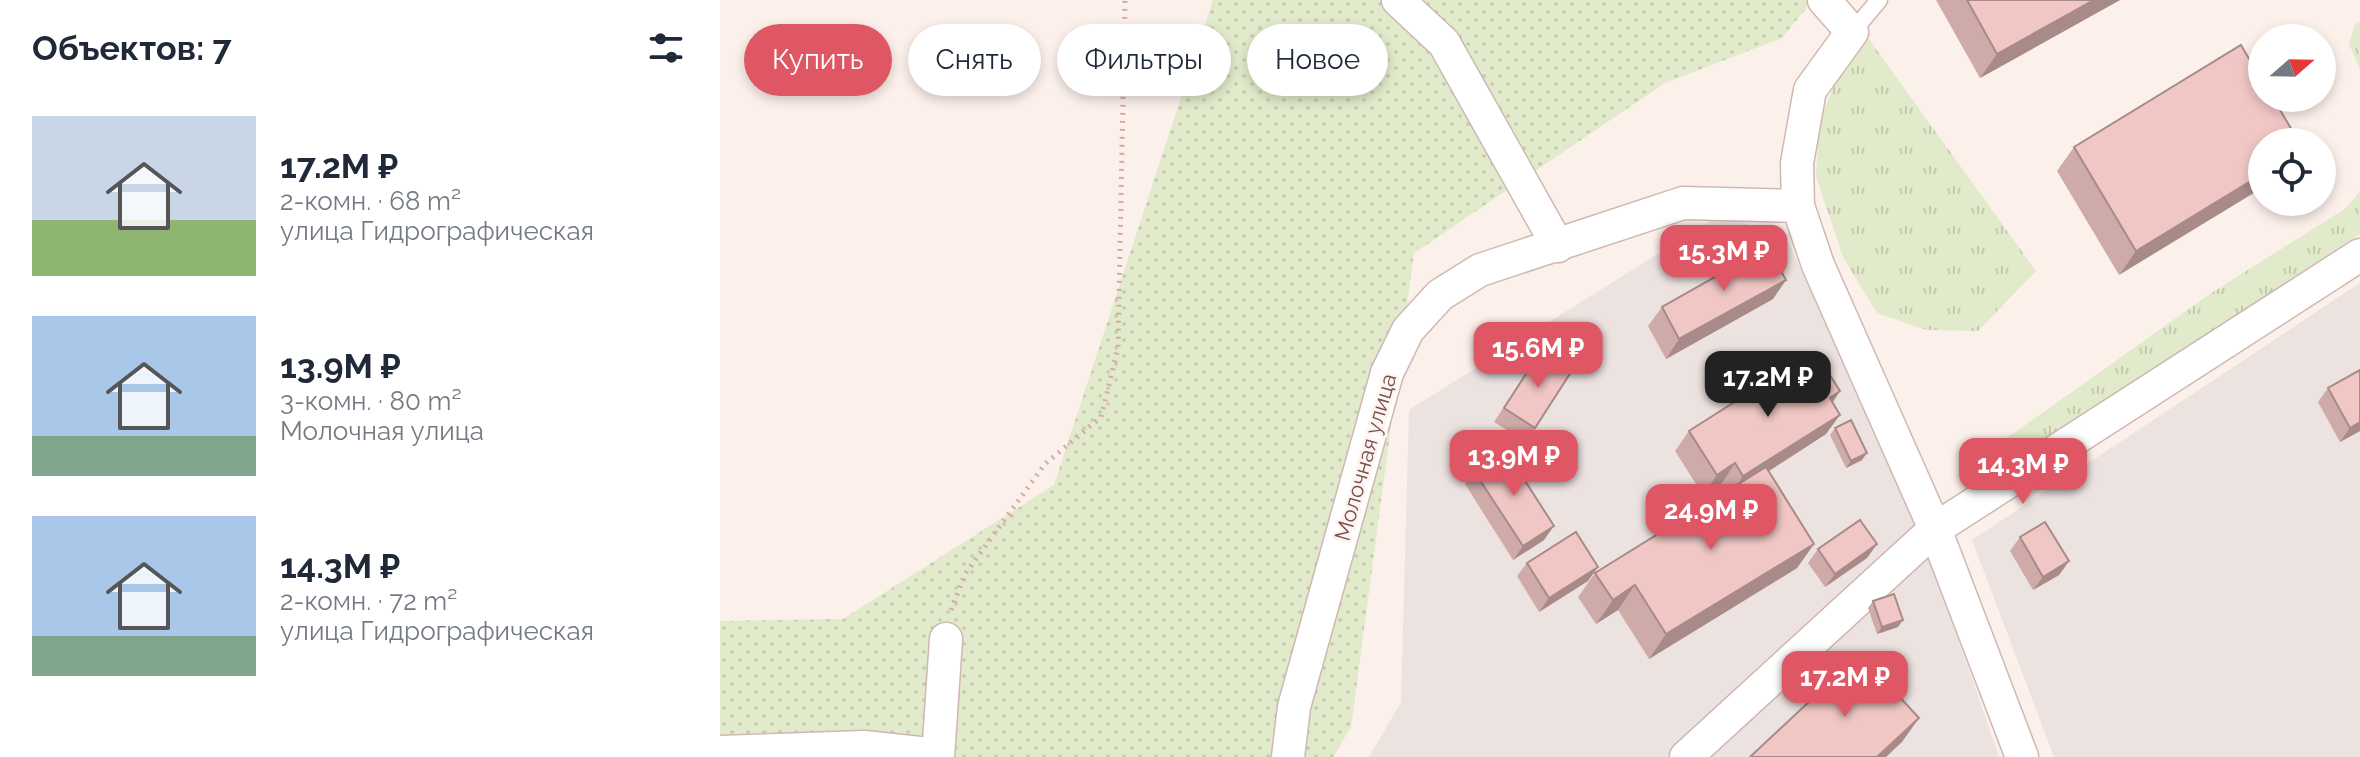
<!DOCTYPE html>
<html lang="ru">
<head>
<meta charset="utf-8">
<style>
  :root { --surface:#fff; --page:#f6f6f7; --text:#1f2937; --muted:#747a83; --accent:#df5764 }
  body { margin:0; font-family:Raleway,sans-serif; background:var(--page); color:var(--text); height:100vh; display:flex; flex-direction:column; font-size:30px; white-space:nowrap }
  * { box-sizing:border-box; margin:0 }
  p { font-size:26px; color:var(--muted) }
  .icon { flex:none; width:44px; height:44px; fill:none; stroke:currentColor; stroke-width:2; stroke-linecap:round; stroke-linejoin:round }
  .map { position:relative; flex:1; overflow:hidden }
  .drawer { display:flex; flex-direction:column; background:var(--surface); width:720px }
  .drawer>* { flex:none }
  .banner { position:absolute; left:24px; top:24px; width:760px; height:72px; display:flex; gap:16px }
  .needle { width:52px; rotate:70deg }
  .controls { position:absolute; left:1528px; top:24px; display:grid; gap:16px }
  .controls a { display:grid; place-items:center; width:88px; height:88px; border-radius:50%; background:var(--surface); box-shadow:0 4px 12px #0003; font-size:40px }
  .price { position:absolute; translate:-50% -68px; padding:0 18px; border-radius:16px; background:var(--accent); color:#fff; font-size:26px; line-height:52px; filter:drop-shadow(0 2px 4px #0008) }
  .price::after { content:''; position:absolute; left:50%; top:48px; width:24px; height:18px; margin-left:-12px; background:inherit; clip-path:polygon(0 0,100% 0,50% 100%) }
  .price.current { background:#222; color:#fff }
  ul { padding:0; list-style:none }
  li { display:flex; align-items:center; gap:24px; height:200px; padding:0 32px }
  li span { display:grid; place-items:center; flex:none; width:224px; height:160px; border-radius:0px; color:#555 }
  li>.icon { margin-inline-start:auto }
  span .icon { width:96px; height:96px; fill:#fffc; stroke-width:1 }
  li b { font-size:34px }
  h2 { display:flex; justify-content:space-between; align-items:center; height:96px; padding:0 32px; font-size:34px }
  .chip { padding:0 28px; border-radius:36px; background:var(--surface); box-shadow:0 4px 12px #0003; font-size:28px; line-height:72px }
  .chip.current { background:var(--accent); color:#fff }
  main { display:flex; flex:1; min-height:0 }
  .map>svg:first-child { display:block }
</style>
</head>
<body>
<main>
<section class="drawer">
<h2>Объектов: 7<svg class="icon" aria-label="filters" viewBox="0 0 24 24"><path d="M4 7h16M4 17h16"/><circle cx="9" cy="7" r="2"/><circle cx="15" cy="17" r="2"/></svg></h2>
<ul>
<li><span style="background:linear-gradient(#c9d6e8 65%,#8fb573 0)"><svg class="icon" aria-label="home" viewBox="0 0 24 24"><path d="M3 11l9-7 9 7M6 9v11h12V9"/></svg></span><div><b>17.2M ₽</b><p>2-комн. · 68 m²</p><p>улица Гидрографическая</p></div></li>
<li><span style="background:linear-gradient(#a9c7e8 75%,#7fa58c 0)"><svg class="icon" aria-label="home" viewBox="0 0 24 24"><path d="M3 11l9-7 9 7M6 9v11h12V9"/></svg></span><div><b>13.9M ₽</b><p>3-комн. · 80 m²</p><p>Молочная улица</p></div></li>
<li><span style="background:linear-gradient(#a9c7e8 75%,#7fa58c 0)"><svg class="icon" aria-label="home" viewBox="0 0 24 24"><path d="M3 11l9-7 9 7M6 9v11h12V9"/></svg></span><div><b>14.3M ₽</b><p>2-комн. · 72 m²</p><p>улица Гидрографическая</p></div></li>
</ul>
</section>
<div class="map">
<svg width="1640" height="757" viewBox="0 0 1640 757">
  <defs>
    <pattern id="grass-tufts" width="24" height="20" patternUnits="userSpaceOnUse" patternTransform="scale(2)"><rect width="24" height="20" fill="#e1eaca"/><path d="M3 7l-1-3M5 7V3M7 7l1-3M15 17l-1-3M17 17v-4M19 17l1-3" fill="none" stroke="#c5caaf"/></pattern>
    <pattern id="garden-dots" width="8" height="8" patternUnits="userSpaceOnUse" patternTransform="scale(2)"><rect width="8" height="8" fill="#e1eaca"/><path d="M2 2h.1M6 6h.1" fill="none" stroke="#c5caaf" stroke-width="1.8" stroke-linecap="round"/></pattern>
  </defs>
  <rect width="100%" height="100%" fill="#fcf0eb"/>
  <path fill="#ece2e0" d="M1003,213L1069,244L1198,521L1279,757H649L681,702L689,410Z
    M1640,283V757H1334L1252,540Z"/>
  <path fill="url(#grass-tufts)" d="M1640,21V70L1629,44L1635,24Z
    M1148,38L1316,271L1258,331L1206,330L1157,313L1124,259L1096,177L1099,122L1123,65Z
    M1640,191V234L1301,455L1250,485L1247,477L1263,455L1490,294L1626,208Z"/>
  <path fill="url(#garden-dots)" d="M493,0H1093L1062,38L945,83L694,253L631,727L613,757H0V621L123,619L334,485Z"/>
  <g fill="none" stroke-linecap="round" stroke-linejoin="round">
    <g stroke="#d1b7b3" stroke-width="19">
      <path id="service" d="M1132,32L1159,0"/>
    </g>
    <g stroke="#d1b7b3" stroke-width="35">
      <path id="minor" d="M678,0L724,43L838,246
        M1104,0L1132,32L1090,90L1077,163L1078,206L1098,265L1215,529L1302,757
        M0,752L144,747L218,755
        M218,757L226,639
        M568,757L574,707L667,373L688,330L720,295L760,270L963,203L1078,206
        M966,757L1215,529L1640,255"/>
    </g>
    <path stroke="#d6aaa6" stroke-width="5" stroke-dasharray="2 6" stroke-linecap="butt" d="M231,610L245,574L325,464L381,417L398,348L405,0"/>
    <use href="#service" stroke="#fff" stroke-width="16"/>
    <use href="#minor" stroke="#fff" stroke-width="32"/>
  </g>
  <path fill="#ceaba9" d="M1216,0H1400L1260,78Z
    M1542,81L1399,275L1337,171L1354,147Z
    M1053,299L946,359L928,326L942,307Z
    M820,352L815,428L806,442L774,422Z
    M1640,370V431L1620,442L1598,402L1608,388Z
    M1112,403L1106,434L1049,471L1094,544L1077,568L929,659L898,610L876,624L858,597L875,573L1007,491L1002,483L983,495L955,451L969,431Z
    M1115,428L1142,460L1126,468L1110,435Z
    M754,471L824,540L793,560L745,484Z
    M1300,537L1349,561L1339,575L1313,590L1290,551Z
    M1157,544L1147,558L1105,587L1088,563L1098,549Z
    M807,563L878,567L868,581L819,612L797,576Z
    M1153,601L1178,627L1157,634L1148,608Z"/>
  <path fill="#a88b89" d="M1374,0H1400L1260,78L1277,54Z
    M1542,174V188L1399,275L1416,251Z
    M1066,280L1053,299L946,359L959,339Z
    M1120,391L1107,411L1110,398Z
    M1120,415L1106,434L1010,496L1023,476Z
    M1640,422V431L1620,442L1630,428Z
    M1147,453L1142,460L1126,468L1131,461Z
    M1015,463L1002,483L983,495L997,475Z
    M834,526L824,540L793,560L803,546Z
    M1094,544L1077,568L929,659L946,634Z
    M1157,544L1147,558L1105,587L1115,574Z
    M1349,561L1339,575L1313,590L1323,577Z
    M878,567L868,581L819,612L829,598Z
    M915,585L898,610L876,624L893,600Z
    M1183,620L1178,627L1157,634L1162,627Z
    M1199,718L1182,742L1166,757H1157Z"/>
  <path fill="#f0c7c4" stroke="#a88b89" stroke-width="2" d="M1247,0H1374L1277,54Z
    M1521,45L1542,81V98H1553L1579,142H1542V174L1416,251L1354,147Z
    M1048,247L1066,280L959,339L942,307Z
    M820,352L851,372L815,428L784,408Z
    M1088,355L1101,376L1108,372L1120,391L1110,398L1120,415L1023,476L1015,463L997,475L969,431Z
    M1640,370V422L1630,428L1608,388Z
    M1131,420L1147,453L1131,461L1115,428Z
    M786,451L834,526L803,546L754,471Z
    M1046,467L1094,544L946,634L915,585L893,600L875,573Z
    M1140,520L1157,544L1115,574L1098,549Z
    M1325,522L1349,561L1323,577L1300,537Z
    M856,532L878,567L829,598L807,563Z
    M1174,594L1183,620L1162,627L1153,601Z
    M1140,654L1199,718L1157,757H1030Z"/>
  <g text-anchor="middle" dominant-baseline="central" stroke-width="6" stroke-linejoin="round" paint-order="stroke">
    <g font-size="22" fill="#77504f" stroke="#fef5f2">
      <text transform="translate(645 457) rotate(-74)">Молочная улица</text>
    </g>
  </g>
</svg>
<div class="controls">
<a><svg class="needle" viewBox="-14 -14 28 28"><path d="M0-13l5 13h-10z" fill="#e53935"/><path d="M0 13l5-13h-10z" fill="#747a83"/></svg></a>
<a><svg class="icon" aria-label="locate" viewBox="0 0 24 24"><circle cx="12" cy="12" r="6"/><path d="M12 2v4M12 18v4M2 12h4M18 12h4"/></svg></a>
</div>
<b class="price" style="left:1004px;top:293px">15.3M ₽</b>
<b class="price" style="left:818px;top:390px">15.6M ₽</b>
<b class="price current" style="left:1048px;top:419px">17.2M ₽</b>
<b class="price" style="left:794px;top:498px">13.9M ₽</b>
<b class="price" style="left:1303px;top:506px">14.3M ₽</b>
<b class="price" style="left:991px;top:552px">24.9M ₽</b>
<b class="price" style="left:1125px;top:719px">17.2M ₽</b>
<div class="banner">
<a class="chip current">Купить</a>
<a class="chip">Снять</a>
<a class="chip">Фильтры</a>
<a class="chip">Новое</a>
</div>
</div>
</main>
</body>
</html>
